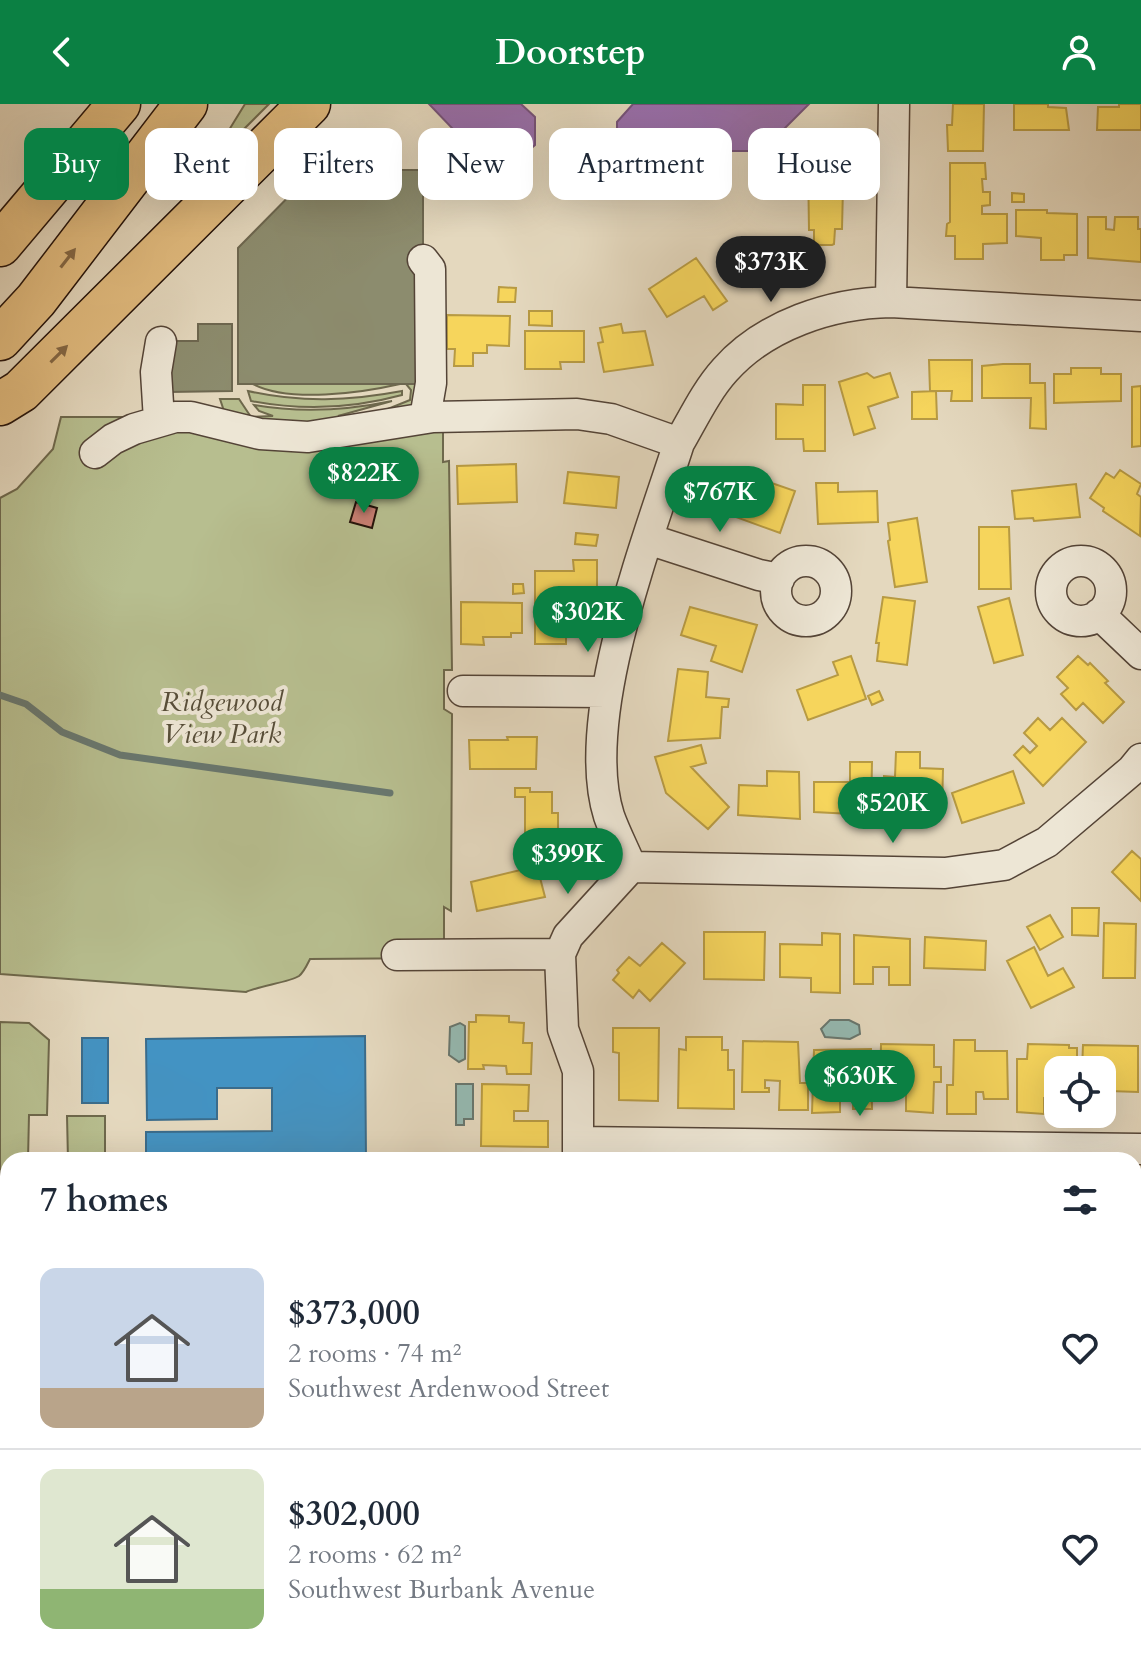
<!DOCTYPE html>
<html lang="en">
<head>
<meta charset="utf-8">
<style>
  :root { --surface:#fff; --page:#f6f6f7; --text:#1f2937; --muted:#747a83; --line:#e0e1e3; --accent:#0b8043 }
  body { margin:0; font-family:Cardo,serif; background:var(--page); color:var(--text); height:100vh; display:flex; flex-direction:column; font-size:30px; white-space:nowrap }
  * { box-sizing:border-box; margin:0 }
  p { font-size:26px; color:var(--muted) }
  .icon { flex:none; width:44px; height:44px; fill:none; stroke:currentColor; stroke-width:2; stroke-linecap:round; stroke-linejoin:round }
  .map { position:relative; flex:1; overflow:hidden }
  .panel { position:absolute; left:0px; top:1048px; width:1142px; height:512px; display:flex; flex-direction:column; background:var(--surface); border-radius:24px 24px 0 0; box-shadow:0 8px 32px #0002 }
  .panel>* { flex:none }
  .top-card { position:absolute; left:24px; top:24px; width:1094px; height:72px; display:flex; gap:16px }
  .buttons { position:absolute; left:1044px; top:952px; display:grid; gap:16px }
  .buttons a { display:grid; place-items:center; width:72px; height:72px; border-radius:16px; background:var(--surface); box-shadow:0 8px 32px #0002; font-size:40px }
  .price { position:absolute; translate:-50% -68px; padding:0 18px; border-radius:28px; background:var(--accent); color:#fff; font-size:26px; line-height:52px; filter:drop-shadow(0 2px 4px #0008) }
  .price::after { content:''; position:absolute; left:50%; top:48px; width:24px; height:18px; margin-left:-12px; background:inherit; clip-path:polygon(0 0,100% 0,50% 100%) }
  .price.on { background:#222; color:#fff }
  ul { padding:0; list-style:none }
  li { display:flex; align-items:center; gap:24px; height:200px; padding:0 40px }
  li+li { border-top:2px solid var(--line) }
  li span { display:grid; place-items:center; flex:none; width:224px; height:160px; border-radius:16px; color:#555 }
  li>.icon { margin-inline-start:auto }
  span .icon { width:96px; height:96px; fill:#fffc; stroke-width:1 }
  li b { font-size:34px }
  h2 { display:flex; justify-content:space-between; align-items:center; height:96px; padding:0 40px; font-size:34px }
  .chip { padding:0 28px; border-radius:16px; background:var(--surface); box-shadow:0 8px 32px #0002; font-size:28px; line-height:72px }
  .chip.on { background:var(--accent); color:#fff }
  header { display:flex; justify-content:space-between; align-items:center; height:104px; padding:0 40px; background:var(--accent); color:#fff; font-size:36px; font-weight:700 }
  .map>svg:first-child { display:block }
</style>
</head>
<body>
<header><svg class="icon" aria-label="back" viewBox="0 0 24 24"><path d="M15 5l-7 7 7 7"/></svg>Doorstep<svg class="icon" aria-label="person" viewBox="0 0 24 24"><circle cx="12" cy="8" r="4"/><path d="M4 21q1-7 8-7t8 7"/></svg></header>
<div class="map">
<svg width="1141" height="1560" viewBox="0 0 1141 1560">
  <rect width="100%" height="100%" fill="#e4d8be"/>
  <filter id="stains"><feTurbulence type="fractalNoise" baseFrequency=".0025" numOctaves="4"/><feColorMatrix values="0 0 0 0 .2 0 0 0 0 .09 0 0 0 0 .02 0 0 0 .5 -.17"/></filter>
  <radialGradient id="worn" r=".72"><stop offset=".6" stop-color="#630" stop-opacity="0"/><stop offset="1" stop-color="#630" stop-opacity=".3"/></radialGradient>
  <path fill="#b7be8f" stroke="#6e684c" stroke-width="2" d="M245,0H269L215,54L213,52Z
    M253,280H400C361,289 289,299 253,280Z
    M406,280H427L443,313V358L449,357L452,566H444V605L452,610L451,807L444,803V854L310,855C307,861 304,868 299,872C290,878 259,882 246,888L0,870V394L17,385L53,345L61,313H226L220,295H239L251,313L273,312L259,307L254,301C301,309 344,307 392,297L338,312L373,311L410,296L411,286Z
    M248,287C301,299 349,297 402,287V291C351,305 303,307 251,297Z
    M0,918L29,919L49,936L47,1011H29L28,1056H8V1334H0Z
    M67,1012H105V1056H68Z"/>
  <path fill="#95bab2" stroke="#68776f" stroke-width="2" d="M830,916H849L859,921L860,930L850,935L825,933L821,925Z
    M460,919L465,922V955L459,958L449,951L450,923Z
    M456,980H473V1015H464V1021H456Z"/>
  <path fill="#f6d55c" stroke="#b79a43" stroke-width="2" d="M953,0H984L983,47H948L947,21H952Z
    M1014,0H1048V3L1066,4L1069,26H1014Z
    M1119,0H1141V26H1097L1098,3H1119Z
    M808,56H839L840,83H843L842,125H835L834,140L832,141H814V126H809Z
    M950,59H985L986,75H982L983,88H990V101L982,102V110H1007V139L983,140V155H955V132H946L947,120L950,118Z
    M1012,89L1024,90V98H1012Z
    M1016,106H1047V109L1077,110V151H1064V156H1041V134L1016,132Z
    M1088,113H1106V125L1114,126L1115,113H1138V125H1141V158L1088,154Z
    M775,138L792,164L753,183L748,174L738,178L728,158L739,152L740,155Z
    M696,154L727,197L713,206L704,192L667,213L649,185Z
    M499,183L516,184L515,198H498Z
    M529,207H552V222L529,221Z
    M447,211L510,212L509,242L487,241V249H473V262H454L455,245H447Z
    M621,220L623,229L645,227L653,261L604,268L598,239L603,238L600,224Z
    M525,227H584V258H560L561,265H525Z
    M929,256H972V297H951L952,287H930Z
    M1003,260H1030V279H1045L1046,325L1030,324L1031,294H982V262Z
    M1071,264H1101V270H1121V297L1054,299V270H1071Z
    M867,269L874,274L890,269L898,293L868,303L875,324L854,331L839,278Z
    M803,281H825V347H804L803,335H776V300L803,301Z
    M1141,282V342L1132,343V283Z
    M936,287L937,315H912V288Z
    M516,360L517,398L458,400L457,362Z
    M1120,366L1141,380L1137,390L1141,393L1140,432L1103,407L1104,404L1090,394L1106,369L1114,374Z
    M568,368L619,373L616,404L564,399Z
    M763,376L795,387L780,429L722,408L732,380L759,389Z
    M816,379H838V388L877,387L878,418L818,420Z
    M1076,380L1080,413L1034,417L1033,414L1015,415L1012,387Z
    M917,414L927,478L895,483L888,437L890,436L888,419Z
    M979,423H1009L1011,485H979Z
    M576,429L598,431L596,442L575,440Z
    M573,456H597V494H566V540H535V467H574Z
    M513,480H523L524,489L513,490Z
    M883,493L915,497L907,561L877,557L879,539H876Z
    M1009,494L1023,551L994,559L978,503Z
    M461,498L522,499V529H511V533H483L484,541L461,540Z
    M690,503L757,521L742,568L711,557L716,542L681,531Z
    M851,552L866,595L808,616L797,586L838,571L833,558Z
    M1078,552L1088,561L1090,559L1108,577L1105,579L1124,598L1103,619L1083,599L1076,606L1061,590L1068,584L1057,573Z
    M678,565L708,568L706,593L729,595L728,603H722L720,634L668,637Z
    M879,587L883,596L872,601L868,592Z
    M1038,614L1050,626L1062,614L1086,638L1043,682L1014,651L1023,642L1030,649L1037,642L1024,629Z
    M507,633H537L536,665H470L469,636H508Z
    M701,641L706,659L691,663L729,703L708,725L666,689L655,653Z
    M896,648H920V664L943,665L942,707H927V711H902V719H883L884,672L895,673Z
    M850,658H872L871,711L814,708V678H850Z
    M767,667L799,668L800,715L738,711L739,681L767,682Z
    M1013,667L1024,699L962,719L952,689Z
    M515,684H530V688H552V709H558V746L525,747V693H515Z
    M1132,747L1141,755V797L1112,768Z
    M537,762L545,793L477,807L471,778Z
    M1072,804H1099L1098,832L1072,831Z
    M1050,811L1063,833L1040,846L1027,823Z
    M1104,819L1136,820L1135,874H1103Z
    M704,828H765L764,876L704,875Z
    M822,829L840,830V889L811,888V874L780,873V840L822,841Z
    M854,831L910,835V881H889V863H873V880H854Z
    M925,833L986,837L985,866L924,864Z
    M662,839L685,859L650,897L639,886L633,894L613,876L619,869L617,866L629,853L640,862Z
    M1034,843L1048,872L1063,864L1074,883L1031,904L1007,857Z
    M476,911L509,912V918L524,919L523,939H532L531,970H507L506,962L483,961L484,965H468L469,918H476Z
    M613,924H659L658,997L619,996V949L613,948Z
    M686,933H722V946H728V966H734V1005L678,1004L679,945L686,946Z
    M954,936H975V947H1007L1008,995H984L983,988H976V1010H947V981H953Z
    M743,937L798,938L800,979H808V1006H779L780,977L765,976V984H769V988H742Z
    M881,940L934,941V963H941V978H934L933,1009L906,1007V987H880Z
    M1028,940L1069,941V944H1077V966H1058V994H1044V1010L1017,1008V955H1027Z
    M1083,941L1138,942V988L1109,987L1110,1012H1082L1102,1010V966H1082Z
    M871,945L872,1005H853V991H840V1008L812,1009L814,946Z
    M482,980L529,981L528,1007H514V1017H548V1043L481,1042Z
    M483,1052H535V1056H483Z
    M1137,1162H1141V1233H1137Z
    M1139,1303H1141V1392H1138Z
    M1134,1454H1141V1505H1134Z
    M0,1496H8V1533H0Z"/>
  <path fill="#9970ab" stroke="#76547b" stroke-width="2" d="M429,0H521L535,13V41L527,48L474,47Z
    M633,0H809L762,47H626L619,44L617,39V18Z"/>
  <path fill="#4393c3" stroke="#3a6c8c" stroke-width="2" d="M365,932L366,1056H146V1028L272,1027V984H217V1015L147,1016L146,935Z
    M82,934H108V999H82Z"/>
  <path fill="#8c8c6e" stroke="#6d6750" stroke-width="2" d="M315,66H423V280H238V144Z
    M198,220H232V287L170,288V237H198Z"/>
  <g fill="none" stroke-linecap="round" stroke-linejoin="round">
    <path stroke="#68776f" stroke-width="7" d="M0,591L26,600L62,628L120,651L390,689"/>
  </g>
  <path fill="#ca8074" stroke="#24120a" stroke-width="2" d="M356,398L377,404L372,424L350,418Z"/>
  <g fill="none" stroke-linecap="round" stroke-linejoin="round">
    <g stroke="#544437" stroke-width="33">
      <path id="minor" d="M423,156L430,165L431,279L425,314
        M891,198L894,0
        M159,316L156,268L161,238
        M95,349L113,335L134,325L175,313H191L260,330L308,333L433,313L577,310L611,315L679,339C693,315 706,287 725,266C765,221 831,199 891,198L1141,212
        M648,435L759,471L779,475
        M776 487a30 30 0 1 1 60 0a30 30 0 1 1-60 0Z
        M1051 487a30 30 0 1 1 60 0a30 30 0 1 1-60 0Z
        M1099,510L1141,550
        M463,587L607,588
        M631,763L945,769L1004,761L1047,738L1132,666L1141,655
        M631,763C624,746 615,729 609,712C578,614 648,436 679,339
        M397,851L560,850
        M578,1038L1141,1045
        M578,1056V967L563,925L560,850L568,832L631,763
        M1134,1269H1141
        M689,1560L732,1553L1141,1555"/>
    </g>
    <g stroke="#24120a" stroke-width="45">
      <path id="highway" d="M0,141L119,0
        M0,235L36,196L186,0
        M0,300L21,287L309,0"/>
    </g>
    <use href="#minor" stroke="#ede6d5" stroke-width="30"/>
    <use href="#highway" stroke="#e2bc7f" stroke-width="42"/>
  </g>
  <defs><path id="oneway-solid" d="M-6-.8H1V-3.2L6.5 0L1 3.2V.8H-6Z" transform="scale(2)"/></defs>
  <g fill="#836744">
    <use href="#oneway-solid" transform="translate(68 154) rotate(-52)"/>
    <use href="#oneway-solid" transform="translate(59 250) rotate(-45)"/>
  </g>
  <g text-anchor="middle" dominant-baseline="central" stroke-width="8" stroke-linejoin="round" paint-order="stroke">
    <g font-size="28" font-style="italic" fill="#574e39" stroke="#ede6d5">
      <text x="222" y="598">Ridgewood<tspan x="222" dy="32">View Park</tspan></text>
    </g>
  </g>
  <rect width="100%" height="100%" filter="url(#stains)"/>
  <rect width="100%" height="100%" fill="url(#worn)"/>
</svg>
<div class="buttons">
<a><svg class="icon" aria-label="locate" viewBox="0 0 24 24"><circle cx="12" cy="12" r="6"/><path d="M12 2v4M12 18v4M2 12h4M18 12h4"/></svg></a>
</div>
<b class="price on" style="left:771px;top:200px">$373K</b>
<b class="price" style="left:364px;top:411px">$822K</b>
<b class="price" style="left:720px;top:430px">$767K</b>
<b class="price" style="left:588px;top:550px">$302K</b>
<b class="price" style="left:893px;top:741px">$520K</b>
<b class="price" style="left:568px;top:792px">$399K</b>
<b class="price" style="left:860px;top:1014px">$630K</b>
<div class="top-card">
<a class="chip on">Buy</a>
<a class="chip">Rent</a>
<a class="chip">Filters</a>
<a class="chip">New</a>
<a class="chip">Apartment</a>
<a class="chip">House</a>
</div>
<section class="panel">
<h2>7 homes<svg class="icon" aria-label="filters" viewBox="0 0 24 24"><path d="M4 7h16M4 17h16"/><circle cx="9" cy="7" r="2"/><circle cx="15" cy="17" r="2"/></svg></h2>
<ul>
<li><span style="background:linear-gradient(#c9d6e8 75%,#b9a48a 0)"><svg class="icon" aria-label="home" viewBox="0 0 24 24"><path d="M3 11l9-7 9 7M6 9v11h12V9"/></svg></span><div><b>$373,000</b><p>2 rooms · 74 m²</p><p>Southwest Ardenwood Street</p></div><svg class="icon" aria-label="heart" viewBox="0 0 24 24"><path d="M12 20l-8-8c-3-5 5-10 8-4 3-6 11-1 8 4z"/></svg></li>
<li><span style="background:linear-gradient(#dfe7d0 75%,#8fb573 0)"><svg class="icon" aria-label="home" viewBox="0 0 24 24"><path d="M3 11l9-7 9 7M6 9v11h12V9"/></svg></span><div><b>$302,000</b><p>2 rooms · 62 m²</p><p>Southwest Burbank Avenue</p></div><svg class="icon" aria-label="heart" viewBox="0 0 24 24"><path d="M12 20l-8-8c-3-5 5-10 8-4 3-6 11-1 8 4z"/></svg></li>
</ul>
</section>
</div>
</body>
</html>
